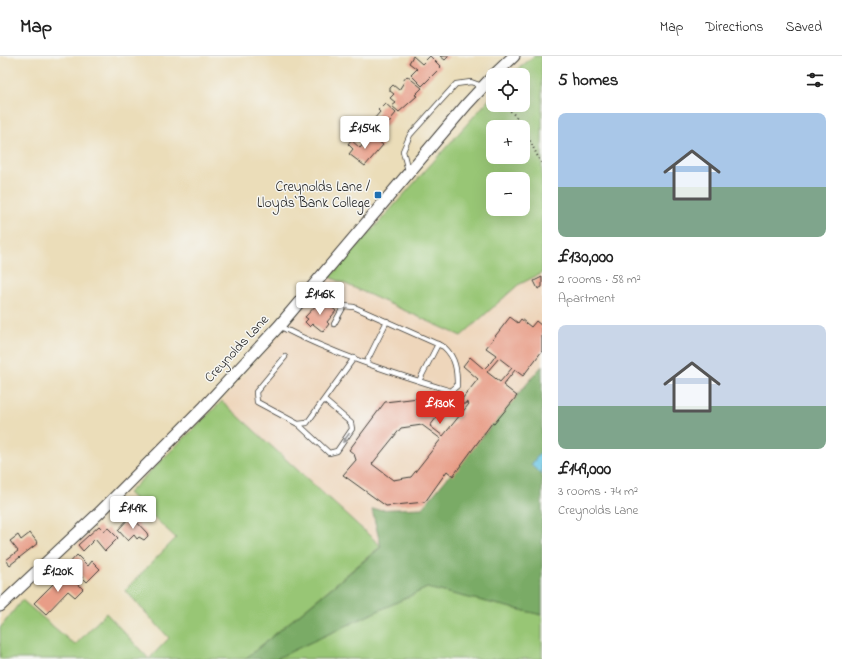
<!DOCTYPE html>
<html lang="en">
<head>
<meta charset="utf-8">
<style>
  :root { --surface:#fff; --page:#f6f6f6; --text:#222; --muted:#767676; --line:#e0e0e0; --accent:#d93025 }
  body { margin:0; font-family:"Indie Flower",sans-serif; background:var(--page); color:var(--text); height:100vh; display:flex; flex-direction:column; font-size:15px; white-space:nowrap }
  * { box-sizing:border-box; margin:0 }
  p { font-size:13px; color:var(--muted) }
  .icon { flex:none; width:22px; height:22px; fill:none; stroke:currentColor; stroke-width:2; stroke-linecap:round; stroke-linejoin:round }
  .map { position:relative; flex:1; overflow:hidden }
  .side { display:flex; flex-direction:column; background:var(--surface); width:300px }
  .side>* { flex:none }
  .tools { position:absolute; left:486px; top:12px; display:grid; gap:8px }
  .tools a { display:grid; place-items:center; width:44px; height:44px; border-radius:8px; background:var(--surface); box-shadow:0 4px 16px #0002; font-size:20px }
  .price { position:absolute; translate:-50% -34px; padding:0 9px; border-radius:4px; background:#fff; color:#222; font-size:13px; line-height:26px; filter:drop-shadow(0 1px 2px #0008) }
  .price::after { content:''; position:absolute; left:50%; top:24px; width:12px; height:9px; margin-left:-6px; background:inherit; clip-path:polygon(0 0,100% 0,50% 100%) }
  .price.current { background:var(--accent); color:#fff }
  ul { padding:0; list-style:none }
  li { display:grid; align-content:center; gap:8px; height:212px; padding:0 16px }
  li span { display:grid; place-items:center; height:124px; border-radius:8px; color:#555 }
  li>.icon { margin-inline-start:auto }
  span .icon { width:72px; height:72px; fill:#fffc; stroke-width:1 }
  li b { font-size:17px }
  h2 { display:flex; justify-content:space-between; align-items:center; height:48px; padding:0 16px; font-size:17px }
  header { display:flex; align-items:center; gap:24px; box-sizing:border-box; height:56px; padding:0 20px; background:var(--surface); border-bottom:1px solid var(--line) }
  header strong { font-size:19px }
  nav { display:flex; gap:22px; margin-inline-start:auto; font-size:14px }
  main { display:flex; flex:1; min-height:0 }
  .map>svg:first-child { display:block }
</style>
</head>
<body>
<header>
<strong>Map</strong>
<nav><a>Map</a><a>Directions</a><a>Saved</a></nav>
</header>
<main>
<div class="map">
<svg width="542" height="603" viewBox="0 0 542 603">
  <rect width="100%" height="100%" fill="#f6f6f2"/>
  <filter id="ink" filterUnits="userSpaceOnUse"><feTurbulence type="fractalNoise" baseFrequency=".025" numOctaves="2"/><feDisplacementMap in="SourceGraphic" scale="8" xChannelSelector="R" yChannelSelector="G"/><feConvolveMatrix kernelMatrix="1 2 1 2 8 2 1 2 1" color-interpolation-filters="sRGB"/></filter>
  <filter id="wash" filterUnits="userSpaceOnUse"><feTurbulence type="fractalNoise" baseFrequency=".012" numOctaves="4" result="noise"/><feDisplacementMap in="SourceGraphic" scale="16" xChannelSelector="R" yChannelSelector="G"/><feGaussianBlur stdDeviation="0.9" result="paint"/><feColorMatrix in="noise" values="0 0 0 0 0 0 0 0 0 0 0 0 0 0 0 0 0 1.4 0 .05"/><feComposite in="paint" operator="in"/></filter>
  <g filter="url(#wash)">
    <rect width="100%" height="100%" fill="#ebddb9"/>
    <path fill="#eed6bb" d="M542,217V559L381,490L222,345L330,221L461,280L518,229Z"/>
    <path fill="#98c675" stroke="#5a7148" fill-rule="evenodd" d="M534,0H542V217L518,229L461,280L330,221L493,39V49H523V19H511ZM493,71H523V101H493ZM493,123H523V153H493Z
      M222,345L381,490L245,603H149L169,582L125,534L176,482L128,437Z
      M427,532L542,559V603H275Z
      M22,544L75,589L106,557L149,603H0V572Z"/>
    <path fill="#7aab66" stroke="#4b6441" d="M542,310V559L427,532L275,603H245L381,491L372,454L422,452Z"/>
    <path fill="#65c4e4" stroke="#407080" d="M542,394V419L531,409Z"/>
    <g id="blocks">
      <path fill="#e89d87" fill-rule="evenodd" d="M413,0L422,8L430,0L441,11L422,30L411,19L417,13L409,7Z
        M440,0H449L445,4Z
        M407,20L422,32L415,39L417,40L399,56L392,50L396,47L390,42L394,38L390,35V32L393,29L399,34L404,26L403,25Z
        M385,47L396,57L391,63L392,64L378,77L367,67L371,63L373,64L380,56L378,54Z
        M371,79L383,89L365,110L349,98L353,93L348,88L351,84L360,92Z
        M542,221V231L538,233L534,225Z
        M322,243L336,255L327,266L329,268L323,276L313,268L310,271L305,266L308,263L305,261Z
        M510,261L518,267L521,263L531,271L536,265L542,270V295L523,320L515,314L503,329L517,340L494,368L492,367L453,420L447,415L425,446L386,450L343,419L356,404L354,398L349,394L385,346L427,341L439,350L442,346L463,344L462,343L478,323L463,310L470,301L484,313L491,306L496,299L486,292ZM499,302L512,312L500,326L487,316ZM466,346L469,348L443,380L430,370L443,353L442,352L444,349L465,348ZM422,369L441,383L411,421L393,424L372,408L401,372Z
        M131,460L147,477L148,480L144,484L139,481L137,483L134,479L128,485L118,474Z
        M99,470L104,475L108,472L118,482L105,495L95,483L83,495L78,489Z
        M30,477L38,487L10,509L6,504L18,495L10,485L18,479L21,484Z
        M77,499L88,510L92,505L100,513L87,526L80,519L77,522L66,511Z
        M65,516L83,533L75,541L68,535L46,558L34,547Z"/>
    </g>
  </g>
  <g filter="url(#ink)">
    <use href="#blocks" fill-opacity="0" stroke="#3b3934" stroke-width="1"/>
    <g fill="none" stroke-linecap="round" stroke-linejoin="round">
      <g stroke="#3b3934" stroke-width="6">
        <path id="service" d="M408,115L403,95L410,79L456,28L471,26L482,30
          M279,270C333,298 392,317 451,335L457,330C457,314 456,302 444,291L354,251L344,250L334,268
          M285,301L256,336L257,346L298,368L307,367L354,302
          M366,307L387,265
          M419,325L438,288
          M298,368L329,397L337,395L352,373L351,367L324,344"/>
      </g>
      <g stroke="#3b3934" stroke-width="13">
        <path id="tertiary" d="M494,19L514,0
          M0,550L100,456L205,350L279,270L467,48L493,20"/>
      </g>
      <path stroke="#3b3934" stroke-width="2" stroke-dasharray="1 3" stroke-linecap="butt" d="M505,49L520,65L542,109"/>
      <use href="#service" stroke="#fff" stroke-width="4.5"/>
      <use href="#tertiary" stroke="#fff" stroke-width="11"/>
    </g>
    <defs><path id="oneway-solid" d="M-6-.8H1V-3.2L6.5 0L1 3.2V.8H-6Z"/></defs>
    <use fill="#999" href="#oneway-solid" transform="translate(346 382) rotate(125)"/>
  </g>
  <rect fill="#1f6fb2" stroke="#f6f6f2" stroke-width="1.5" x="374" y="135" width="8" height="8" rx="2"/>
  <g text-anchor="middle" dominant-baseline="central" stroke-width="3" stroke-linejoin="round" paint-order="stroke">
    <g font-size="14" fill="#1c1c1c" stroke="#f6f6f2" text-anchor="end">
      <text x="370" y="131">Creynolds Lane /<tspan x="370" dy="16">Lloyds Bank College</tspan></text>
    </g>
    <g font-size="14" fill="#1c1c1c" stroke="#f6f6f2">
      <text transform="translate(237 293) rotate(-47)">Creynolds Lane</text>
    </g>
  </g>
</svg>
<div class="tools">
<a><svg class="icon" aria-label="locate" viewBox="0 0 24 24"><circle cx="12" cy="12" r="6"/><path d="M12 2v4M12 18v4M2 12h4M18 12h4"/></svg></a>
<a>+</a>
<a>−</a>
</div>
<b class="price" style="left:365px;top:94px">£154K</b>
<b class="price" style="left:320px;top:260px">£146K</b>
<b class="price current" style="left:440px;top:369px">£130K</b>
<b class="price" style="left:133px;top:474px">£149K</b>
<b class="price" style="left:58px;top:537px">£120K</b>
</div>
<section class="side">
<h2>5 homes<svg class="icon" aria-label="filters" viewBox="0 0 24 24"><path d="M4 7h16M4 17h16"/><circle cx="9" cy="7" r="2"/><circle cx="15" cy="17" r="2"/></svg></h2>
<ul>
<li><span style="background:linear-gradient(#a9c7e8 60%,#7fa58c 0)"><svg class="icon" aria-label="home" viewBox="0 0 24 24"><path d="M3 11l9-7 9 7M6 9v11h12V9"/></svg></span><div><b>£130,000</b><p>2 rooms · 58 m²</p><p>Apartment</p></div></li>
<li><span style="background:linear-gradient(#c9d6e8 65%,#7fa58c 0)"><svg class="icon" aria-label="home" viewBox="0 0 24 24"><path d="M3 11l9-7 9 7M6 9v11h12V9"/></svg></span><div><b>£149,000</b><p>3 rooms · 74 m²</p><p>Creynolds Lane</p></div></li>
</ul>
</section>
</main>
</body>
</html>
